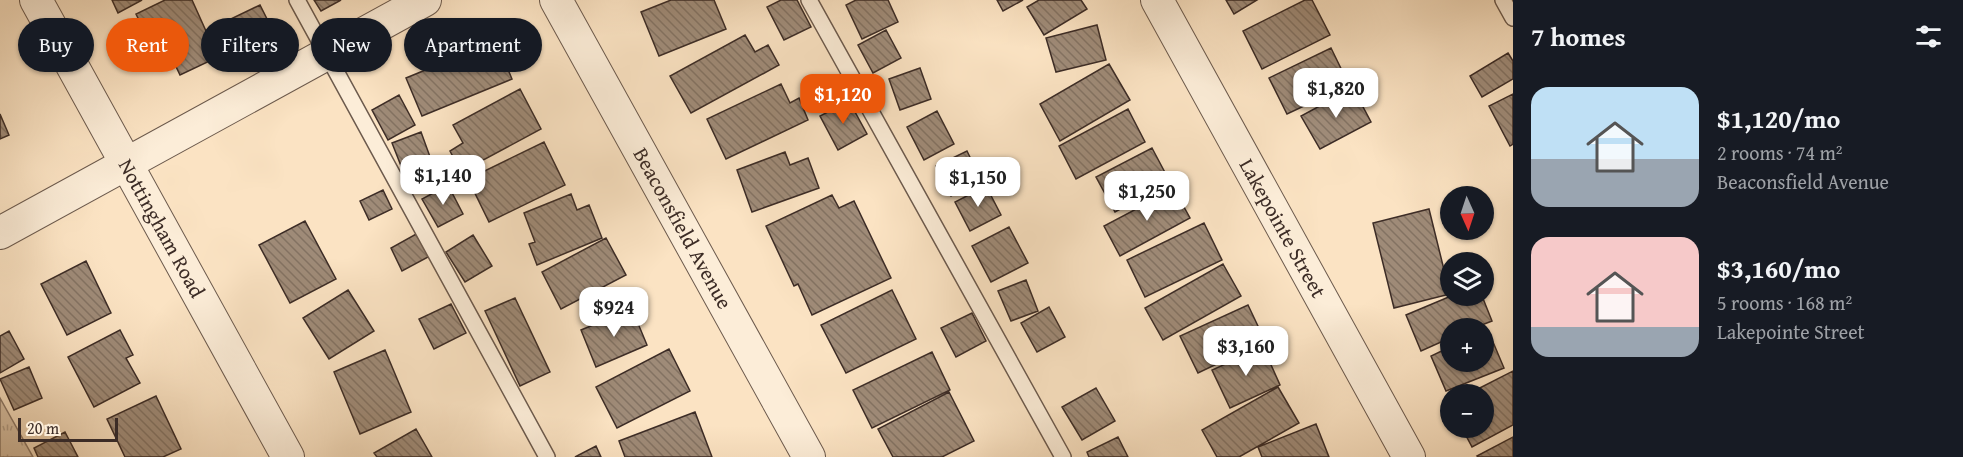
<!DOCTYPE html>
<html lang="en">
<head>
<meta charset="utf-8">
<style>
  :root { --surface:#171b24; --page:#20242c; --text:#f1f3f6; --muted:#9ea1a6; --accent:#ea580c }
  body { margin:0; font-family:"Gentium Book Plus",serif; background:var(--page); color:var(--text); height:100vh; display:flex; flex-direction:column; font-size:22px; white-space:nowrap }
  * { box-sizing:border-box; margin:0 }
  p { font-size:20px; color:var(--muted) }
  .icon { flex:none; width:33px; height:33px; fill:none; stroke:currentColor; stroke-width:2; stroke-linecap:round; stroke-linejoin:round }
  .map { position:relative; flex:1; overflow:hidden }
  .panel { display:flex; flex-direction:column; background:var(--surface); width:450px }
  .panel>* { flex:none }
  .banner { position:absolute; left:18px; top:18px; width:570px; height:54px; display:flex; gap:12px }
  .needle { width:39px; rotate:177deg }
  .fabs { position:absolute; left:1440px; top:186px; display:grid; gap:12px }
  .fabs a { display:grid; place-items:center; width:54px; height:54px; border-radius:50%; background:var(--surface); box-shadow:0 2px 4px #0004; font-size:30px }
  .scale { position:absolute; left:18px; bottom:15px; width:100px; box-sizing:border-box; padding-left:6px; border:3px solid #3c2c26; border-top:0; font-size:16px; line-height:21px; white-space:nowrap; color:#3c2c26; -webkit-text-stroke:4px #fcedd8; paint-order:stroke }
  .price { position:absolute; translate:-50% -51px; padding:0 14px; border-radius:12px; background:#fff; color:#222; font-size:20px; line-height:39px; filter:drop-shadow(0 2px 3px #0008) }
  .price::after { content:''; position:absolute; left:50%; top:36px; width:18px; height:14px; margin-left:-9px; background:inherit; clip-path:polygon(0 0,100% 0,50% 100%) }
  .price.current { background:var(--accent); color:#fff }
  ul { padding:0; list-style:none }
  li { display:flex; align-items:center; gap:18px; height:150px; padding:0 18px }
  li span { display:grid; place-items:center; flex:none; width:168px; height:120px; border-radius:18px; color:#555 }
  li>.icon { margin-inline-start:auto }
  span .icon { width:72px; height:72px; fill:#fffc; stroke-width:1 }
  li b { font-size:26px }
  h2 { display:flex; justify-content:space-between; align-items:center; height:72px; padding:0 18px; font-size:26px }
  .chip { padding:0 21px; border-radius:27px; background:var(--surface); box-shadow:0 2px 4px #0004; font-size:21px; line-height:54px }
  .chip.current { background:var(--accent); color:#fff }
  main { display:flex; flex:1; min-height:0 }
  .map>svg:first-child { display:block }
</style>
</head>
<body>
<main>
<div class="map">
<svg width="1513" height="457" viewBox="0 0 1513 457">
  <defs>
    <pattern id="grass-tufts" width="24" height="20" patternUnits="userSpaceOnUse" patternTransform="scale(1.5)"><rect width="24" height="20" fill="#dbc4a8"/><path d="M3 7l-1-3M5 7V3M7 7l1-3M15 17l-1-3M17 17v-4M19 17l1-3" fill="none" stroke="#b39f89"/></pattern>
    <pattern id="building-back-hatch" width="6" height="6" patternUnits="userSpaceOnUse" patternTransform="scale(1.5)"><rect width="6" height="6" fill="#9f8b78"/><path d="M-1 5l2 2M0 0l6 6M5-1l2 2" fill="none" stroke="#837262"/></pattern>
  </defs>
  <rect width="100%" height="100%" fill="#fbe3c3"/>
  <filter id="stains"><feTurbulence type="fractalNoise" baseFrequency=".00333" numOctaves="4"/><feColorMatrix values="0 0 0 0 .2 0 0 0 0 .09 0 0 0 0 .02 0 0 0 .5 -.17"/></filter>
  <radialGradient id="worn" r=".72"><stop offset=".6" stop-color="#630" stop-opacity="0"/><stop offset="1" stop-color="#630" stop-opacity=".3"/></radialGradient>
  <path fill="url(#grass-tufts)" stroke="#8c7867" stroke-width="1.5" d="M0,398L33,457H0Z"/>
  <path fill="url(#building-back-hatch)" stroke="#3c2c26" stroke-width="1.5" d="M112,0H142L118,13Z
    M165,0H192L206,31L260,5L273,31L180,75L160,33L148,38L136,14Z
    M314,0H341L321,11Z
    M671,0H714L726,29L659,56L641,12Z
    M781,0H797L811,27L784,40L767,7Z
    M856,0H888L898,22L862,39L846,5Z
    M997,0H1023L1003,11Z
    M1039,0H1081L1087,9L1044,35L1027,7Z
    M1226,0H1257L1234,14Z
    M1305,0H1312L1330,35L1262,69L1243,31Z
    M1097,25L1106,60L1056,72L1046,38Z
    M886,30L901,58L873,73L858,45Z
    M745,35L755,52L768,45L779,65L691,113L670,76Z
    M496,41L512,79L422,116L406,78Z
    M1331,48L1349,85L1287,114L1269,78Z
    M1508,53L1513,61V79L1482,97L1470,76Z
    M1109,64L1130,100L1060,141L1040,104Z
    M920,68L931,99L900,110L889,79Z
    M781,84L790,103L799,98L808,120L726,159L707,119Z
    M1353,88L1371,122L1320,149L1301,116Z
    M520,89L541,129L461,172L450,151L463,143L453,125Z
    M1513,94V144L1510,146L1489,106Z
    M399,95L415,125L388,140L372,110Z
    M849,101L867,134L838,150L820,116Z
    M1128,109L1145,142L1076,179L1059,146Z
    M937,111L954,144L924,160L907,127Z
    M0,114L9,135L0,139Z
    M421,132L433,165L405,176L392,143Z
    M544,142L565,185L489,222L468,179Z
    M1152,148L1170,182L1115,212L1096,177Z
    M967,151L981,180L951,196L936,166Z
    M785,152L790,165L808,158L819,188L752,212L737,170Z
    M448,185L463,214L438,227L422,199Z
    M986,186L1001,215L970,231L955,202Z
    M1174,189L1190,218L1120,256L1104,226Z
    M383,190L392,209L369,220L360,201Z
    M571,194L577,210L589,205L602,238L537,265L529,244L535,242L524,213Z
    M832,195L839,208L854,201L891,278L812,315L798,284L794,286L766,226Z
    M1429,209L1450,294L1394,308L1373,223Z
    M305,221L336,279L290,303L259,245Z
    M1204,223L1222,260L1145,297L1127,260Z
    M1009,227L1028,263L991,282L972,246Z
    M418,233L430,256L402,271L391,248Z
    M473,235L492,266L465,282L446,252Z
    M606,238L626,275L561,309L542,272Z
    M86,261L111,313L67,335L41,284Z
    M1223,264L1241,296L1163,340L1145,308Z
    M1026,280L1038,311L1011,321L998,291Z
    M348,290L374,331L329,359L303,318Z
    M892,290L916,339L846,373L821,325Z
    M1451,296H1482L1492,321L1474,328H1450V338L1421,351L1406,315Z
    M515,298L550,372L520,386L485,311Z
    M451,304L466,333L434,349L419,319Z
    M1248,305L1265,341L1198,373L1180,336Z
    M1049,307L1065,337L1037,352L1021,323Z
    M632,309L647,345L596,367L581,330Z
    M972,313L986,341L956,357L941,328Z
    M120,330L133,355L126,358L140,383L94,407L68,357Z
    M9,331L24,359L0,373V336Z
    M1493,342L1504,368L1446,391L1431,356L1450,347V362H1484V346Z
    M1263,347L1280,385L1230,408L1212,370Z
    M669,349L690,391L617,428L596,387Z
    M385,350L411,412L360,434L334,372Z
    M932,352L950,390L872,428L853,390Z
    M29,367L42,398L14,410L0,379Z
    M1513,371V425L1472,447L1462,428H1484V394H1468Z
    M1278,387L1299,423L1239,457H1217L1202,430Z
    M1096,388L1115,421L1082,440L1062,407Z
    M949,392L974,441L942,457H893L878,429Z
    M156,396L181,449L163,457H125L107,419Z
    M695,412L712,457H625L619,441Z
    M1316,424L1329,457H1262L1258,447Z
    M416,429L432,457H377L374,453Z
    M65,432L78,457H38L34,448Z
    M1118,437L1128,457H1089L1087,452Z
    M1513,437V457H1478L1477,456Z
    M596,446L601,457H575Z"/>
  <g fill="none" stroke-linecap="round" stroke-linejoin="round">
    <g stroke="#6c5a4d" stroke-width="18">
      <path id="service" d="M297,0L547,457
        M809,0L1063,457
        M1503,0L1513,18"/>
    </g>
    <g stroke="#6c5a4d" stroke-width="34">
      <path id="minor" d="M36,0L288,457
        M556,0L809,457
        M1157,0L1409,457
        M0,233L425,0"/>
    </g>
    <use href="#service" stroke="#fcedd8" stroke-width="15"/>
    <use href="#minor" stroke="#fcedd8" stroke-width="32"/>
  </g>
  <g text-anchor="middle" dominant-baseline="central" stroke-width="6" stroke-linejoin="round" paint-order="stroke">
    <g font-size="21" fill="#3c2c26" stroke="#fcedd8">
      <text transform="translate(162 228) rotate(61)">Nottingham Road</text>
      <text transform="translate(683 228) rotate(61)">Beaconsfield Avenue</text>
      <text transform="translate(1283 228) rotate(61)">Lakepointe Street</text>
    </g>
  </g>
  <rect width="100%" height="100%" filter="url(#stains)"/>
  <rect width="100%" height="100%" fill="url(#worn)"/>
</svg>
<div class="fabs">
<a><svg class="needle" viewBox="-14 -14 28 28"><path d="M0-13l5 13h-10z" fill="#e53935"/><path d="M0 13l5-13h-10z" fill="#9ea1a6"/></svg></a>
<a><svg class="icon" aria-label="layers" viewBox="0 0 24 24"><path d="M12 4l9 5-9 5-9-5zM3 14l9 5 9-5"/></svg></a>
<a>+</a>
<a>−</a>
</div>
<div class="scale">20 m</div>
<b class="price" style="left:1336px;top:119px">$1,820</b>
<b class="price current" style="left:843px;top:125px">$1,120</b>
<b class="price" style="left:443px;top:206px">$1,140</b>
<b class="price" style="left:978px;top:208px">$1,150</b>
<b class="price" style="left:1147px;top:222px">$1,250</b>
<b class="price" style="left:614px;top:338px">$924</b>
<b class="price" style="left:1246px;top:377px">$3,160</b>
<div class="banner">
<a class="chip">Buy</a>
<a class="chip current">Rent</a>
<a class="chip">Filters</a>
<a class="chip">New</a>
<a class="chip">Apartment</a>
</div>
</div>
<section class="panel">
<h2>7 homes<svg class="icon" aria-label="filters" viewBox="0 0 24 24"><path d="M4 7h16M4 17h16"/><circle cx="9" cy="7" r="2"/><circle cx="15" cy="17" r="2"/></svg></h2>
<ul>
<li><span style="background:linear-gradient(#bfe0f5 60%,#9aa5b1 0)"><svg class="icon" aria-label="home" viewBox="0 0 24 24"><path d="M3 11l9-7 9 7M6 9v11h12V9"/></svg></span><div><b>$1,120/mo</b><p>2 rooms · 74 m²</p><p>Beaconsfield Avenue</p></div></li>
<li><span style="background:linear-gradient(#f6c9c9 75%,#9aa5b1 0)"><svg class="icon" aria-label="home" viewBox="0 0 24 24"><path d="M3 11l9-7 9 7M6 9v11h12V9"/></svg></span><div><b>$3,160/mo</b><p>5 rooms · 168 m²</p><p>Lakepointe Street</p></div></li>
</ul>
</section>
</main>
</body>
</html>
